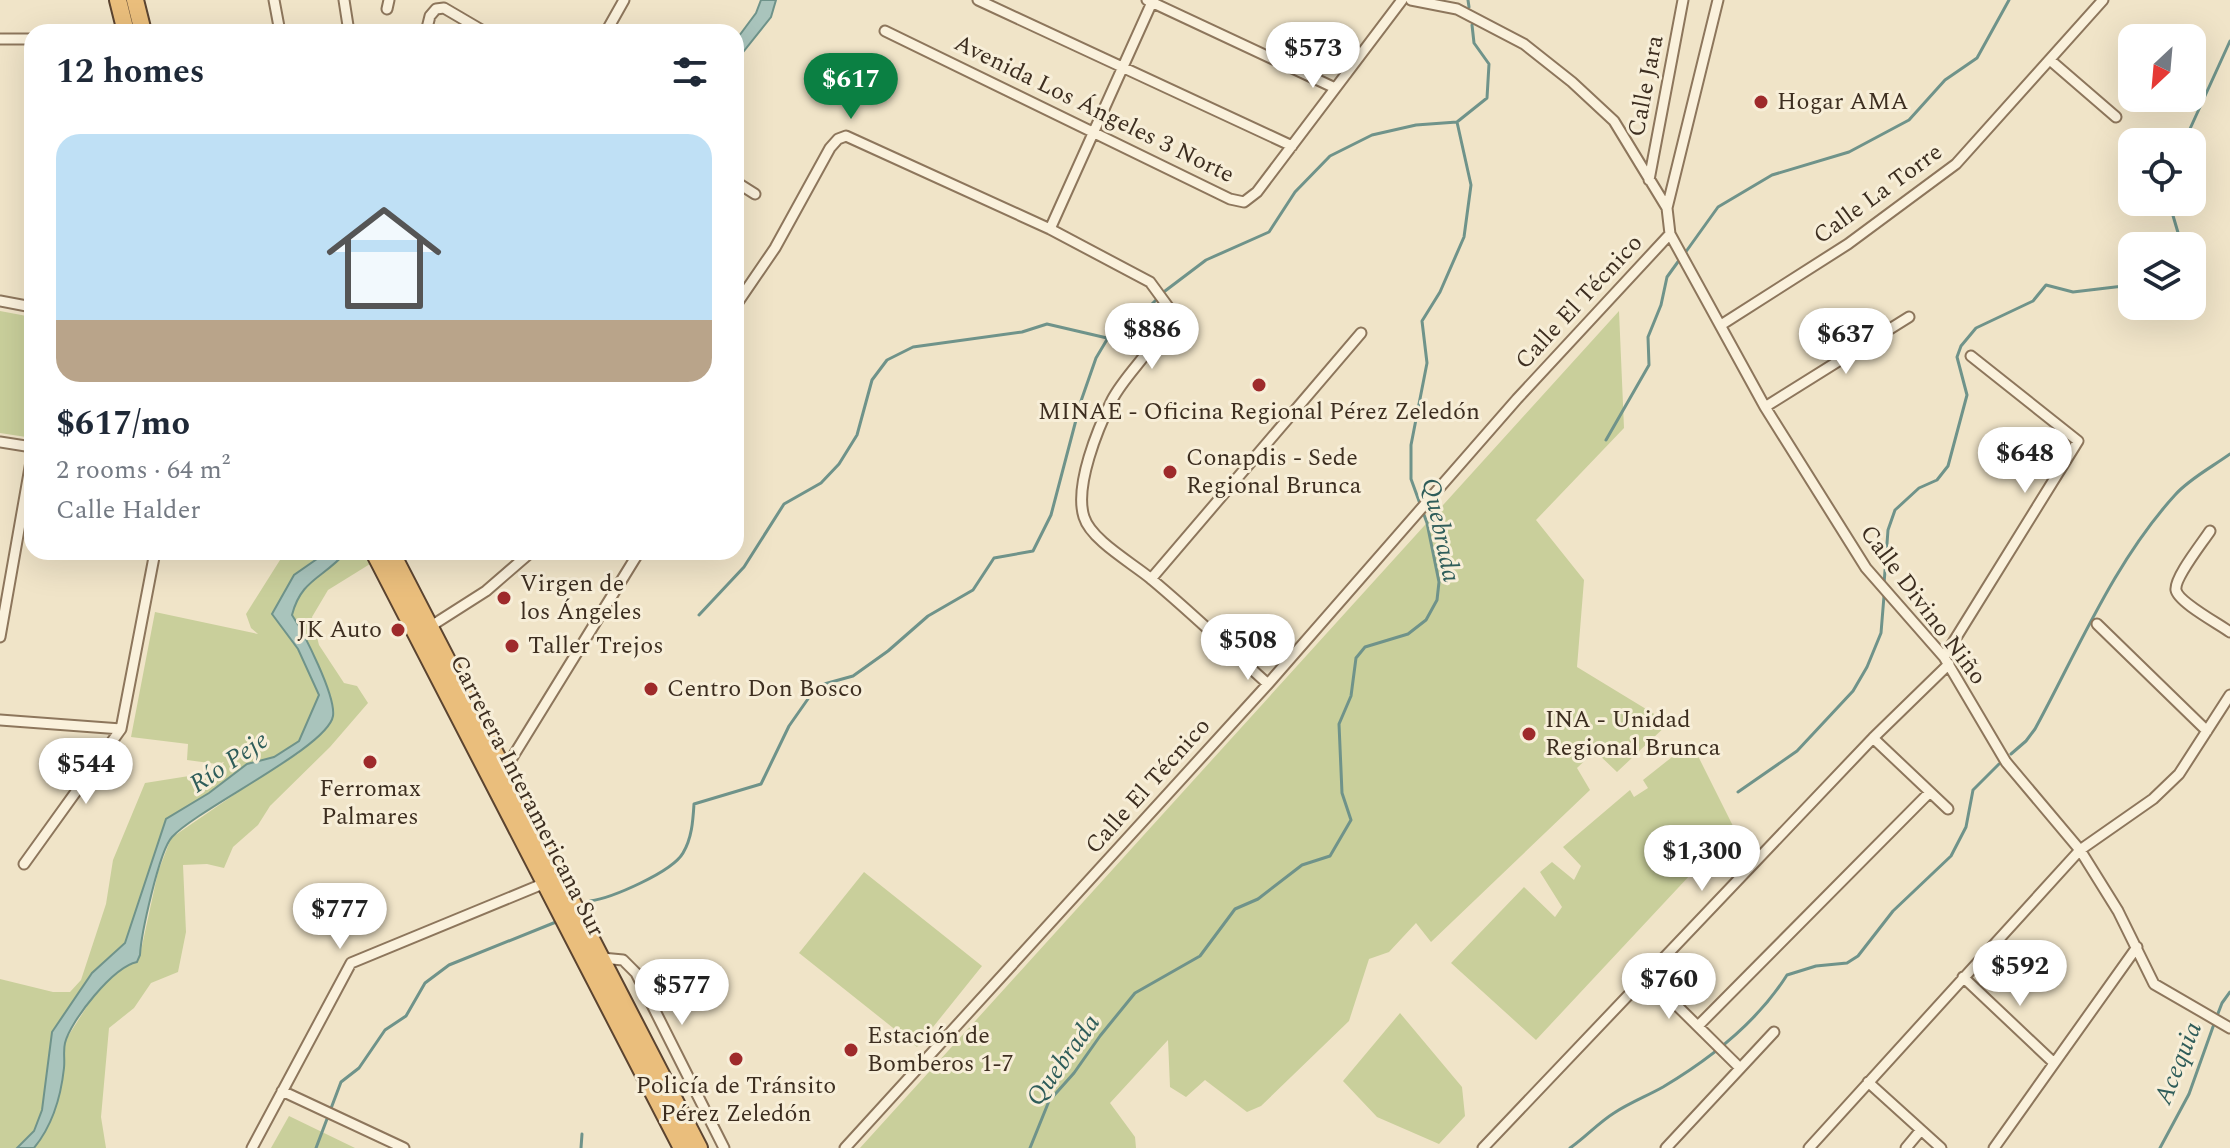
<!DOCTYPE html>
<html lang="en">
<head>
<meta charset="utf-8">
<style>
  :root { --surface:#fff; --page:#f2f2f3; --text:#1f2937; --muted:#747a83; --line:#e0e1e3; --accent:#0b8043 }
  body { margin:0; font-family:Spectral,serif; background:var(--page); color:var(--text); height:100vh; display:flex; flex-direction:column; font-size:30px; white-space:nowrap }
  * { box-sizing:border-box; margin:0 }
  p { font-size:26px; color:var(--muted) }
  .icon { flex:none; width:44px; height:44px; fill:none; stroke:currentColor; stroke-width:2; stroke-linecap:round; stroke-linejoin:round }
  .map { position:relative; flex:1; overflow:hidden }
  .drawer { position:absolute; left:24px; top:24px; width:720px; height:536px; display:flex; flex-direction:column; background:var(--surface); border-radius:24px; box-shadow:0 8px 32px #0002 }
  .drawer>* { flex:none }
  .needle { width:52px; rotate:206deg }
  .fabs { position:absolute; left:2118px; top:24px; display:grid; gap:16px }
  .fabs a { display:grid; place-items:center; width:88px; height:88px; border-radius:16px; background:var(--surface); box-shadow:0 8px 32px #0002; font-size:40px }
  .price { position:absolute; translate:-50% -68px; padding:0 18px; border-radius:28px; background:#fff; color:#222; font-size:26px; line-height:52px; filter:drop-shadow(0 2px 4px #0008) }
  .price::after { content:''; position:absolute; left:50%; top:48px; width:24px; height:18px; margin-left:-12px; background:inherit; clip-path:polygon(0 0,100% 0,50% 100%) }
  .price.selected { background:var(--accent); color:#fff }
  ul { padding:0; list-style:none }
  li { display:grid; align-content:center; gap:16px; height:424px; padding:0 32px }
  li+li { border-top:2px solid var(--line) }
  li span { display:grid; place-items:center; height:248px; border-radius:24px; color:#555 }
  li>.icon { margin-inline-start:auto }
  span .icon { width:144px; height:144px; fill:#fffc; stroke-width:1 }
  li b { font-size:34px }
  h2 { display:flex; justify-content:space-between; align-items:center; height:96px; padding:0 32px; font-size:34px }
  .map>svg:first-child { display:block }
</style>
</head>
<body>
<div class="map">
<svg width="2230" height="1148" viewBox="0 0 2230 1148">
  <rect width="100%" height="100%" fill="#f0e4c8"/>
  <path fill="#c9cf9b" d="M0,311L32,317V402L26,437L0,433Z
    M1619,311L1624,428L1536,520L1584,580L1577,667L1669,723L1617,772L1595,751L1577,768L1590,790L1431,942L1416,923L1389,952L1369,959L1349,1021L1261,1106L1247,1112L1205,1080L1186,1097L1170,1087L1168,1040L1110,1103L1135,1137L1136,1148H860Z
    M294,552H327L294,575L272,614L298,649L319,695L299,741L274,757L247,764L209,793L166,819L125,943L92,973L52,1032L42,1110L34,1131L17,1148H0V979L53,992H70L81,980L106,904L113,860L145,783L189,776L221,766L224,762L217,764L187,760L188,744L131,737L155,612L258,634L251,628L246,614L280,560Z
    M346,552H368L370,564L328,590L312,617L319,645L344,683L357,686L368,703L330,747L270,806L258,825L233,847L224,868L207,864L183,865L186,932L178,972L151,983L134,1008L109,1028L101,1117L106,1148H34L42,1138L64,1071L65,1041L98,989L140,955L158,872L171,838L273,768L298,754L332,721L300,627L292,615C301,579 324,578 346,552Z
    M1691,742L1734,828L1536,1040L1451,963L1524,887L1555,917L1562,907L1540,872L1552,862L1574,880L1581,866L1563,847L1630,790L1634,797L1648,788L1643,780Z
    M864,872L982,966L917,1047L799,953Z
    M1400,1013L1462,1087L1465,1116L1439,1144L1377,1117L1343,1081Z
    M289,1116L355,1148H271Z"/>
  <path fill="#a9c4bc" stroke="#6f938a" stroke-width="2" d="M761,0H776L771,17L736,61V40L756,13Z
    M327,552H346C324,578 301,579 292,615C304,633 336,696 333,716C328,747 199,808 172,837C159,851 141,935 140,955L137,962C113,967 71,1020 65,1043C63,1051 65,1060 64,1068C61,1096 52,1126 34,1148H17L34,1131L42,1110L52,1032L92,973L125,943L166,819L209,793L247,764L274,757L299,741L319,695L298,649L272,614L294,575Z"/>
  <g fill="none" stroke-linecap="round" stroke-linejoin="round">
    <path stroke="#6f938a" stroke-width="3" d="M1468,0L1469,7
      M2184,142L2230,41
      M2169,202L2179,236L2176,246
      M1685,253L1718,207L1772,175L1849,152L1909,120L1945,80L1977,58L2009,0
      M1165,291L1206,260L1269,232L1295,192L1330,156L1372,135L1416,125L1457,122L1487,98L1489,64L1474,43L1472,25
      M1606,440L1649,365L1648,337L1661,305L1667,277L1680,259
      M1884,584L1888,530L1895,510L1919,488L1937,480L1948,466L1967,395L1957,357L1961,346L1976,328L2033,301L2046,285L2073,292L2132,285
      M699,615L744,567L784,504L821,483L839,464L857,435L872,380L887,360L913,347L1022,332L1047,324L1107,338
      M2011,754L2026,741L2035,729C2078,650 2114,562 2175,495C2189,479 2212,467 2230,454
      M1738,792L1797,751L1853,691L1867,667L1881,633L1884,596
      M590,901C612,898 672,872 683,853C692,838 693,820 694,804L761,784L789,726L817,686L853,676L888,651L928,616L973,590L994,558L1033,551L1051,515L1081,401L1096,358L1121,316L1150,306L1156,300
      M2217,1016L2222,1003L2230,992
      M316,1148L341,1082L359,1068L385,1030L406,1016L425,983L449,965L556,922
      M581,1148L582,1134
      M1030,1148L1049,1101L1074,1073L1100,1036L1135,993L1200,956L1235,909L1258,899L1302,865L1330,856L1351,820L1342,793L1339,724L1351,696L1356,658L1365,647L1408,634L1426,620L1437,600L1439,582L1427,523L1411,479V445L1427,363L1422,321L1440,292L1464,237L1471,185L1457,122
      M1570,1148C1586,1137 1598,1123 1614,1113C1629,1103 1647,1096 1663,1087C1710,1059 1758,1021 1787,975L1816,966L1847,963L1858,956L1893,911L1951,856L1966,827L1973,790L1999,764
      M2160,1148L2189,1094L2214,1024"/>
    <g stroke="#8d765c" stroke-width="13">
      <path id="minor" d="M274,0L280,32
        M344,0L349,32
        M978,0L1292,146
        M1147,0L1335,88
        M1411,0L1457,9L1524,44L1572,82L1614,121L1667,208L1670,234L1765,407L1866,568L1944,657L2006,762L2080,850L2118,911L2154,984L2230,1028
        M387,9L389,0
        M885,31L1230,199L1244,202L1257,192L1402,0
        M426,32L430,16L436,9L444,8L485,32
        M606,32L624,0
        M0,39H32
        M2050,60L2116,117
        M1649,180L1683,0
        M736,182L755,194
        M1667,208L1718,0
        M1050,229L1153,0
        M0,301L32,307
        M736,305L775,248L830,148L838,139L846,136L1050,229L1150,282L1169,308C1164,343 1128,369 1112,400C1098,428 1074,486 1084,517C1091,540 1132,563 1150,578C1191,612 1229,649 1268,684
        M1721,325L1848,244L1956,164L2103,0
        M1765,407L1909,317
        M0,442L32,447
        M2210,531C2203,542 2174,578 2176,590C2178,602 2219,624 2230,632
        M1151,579L1361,333
        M2097,624L2207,731
        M428,628L486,591L531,552
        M0,637L32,456
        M1944,657L2078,441L1971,356
        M0,720L121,729
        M1873,738L1948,809
        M504,771L639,552
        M24,864L121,729L155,552
        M602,958L623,960L636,973L724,1148
        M1646,975L1740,1068
        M1963,977L2054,1063
        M1698,1026L1930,792
        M1868,1082L1941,1148
        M282,1091L404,1148
        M252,1148L351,963L545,883
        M845,1148L1268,684L1517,399L1670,234
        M1483,1148L1873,738L1949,664
        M1666,1148L1774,1032
        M1809,1148L2080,850L2153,799L2179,774L2230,695
        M1906,1148L1921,1130
        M1994,1148L2137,947"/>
    </g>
    <g stroke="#5b4430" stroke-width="20">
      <path id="trunk" d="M118,0L126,32
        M135,0L143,32
        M374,552L682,1148
        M391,552L699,1148"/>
    </g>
    <use href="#minor" stroke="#faf1dc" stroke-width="9"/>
    <use href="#trunk" stroke="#eabe7c" stroke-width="16"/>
  </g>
  <g fill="#9e2a2b" stroke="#f7eed8" stroke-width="3">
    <circle cx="1761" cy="102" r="8"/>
    <circle cx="1259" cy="385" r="8"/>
    <circle cx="1170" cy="472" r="8"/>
    <circle cx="504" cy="598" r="8"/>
    <circle cx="398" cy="630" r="8"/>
    <circle cx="512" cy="646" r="8"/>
    <circle cx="651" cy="689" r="8"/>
    <circle cx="1529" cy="734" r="8"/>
    <circle cx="370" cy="762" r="8"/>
    <circle cx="851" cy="1050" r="8"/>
    <circle cx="736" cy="1059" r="8"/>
  </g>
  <g text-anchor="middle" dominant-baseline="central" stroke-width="6" stroke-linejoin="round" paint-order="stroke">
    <g font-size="24" fill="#3d2e20" stroke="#f7eed8">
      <text transform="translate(1646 86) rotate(-79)">Calle Jara</text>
      <text transform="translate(1094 109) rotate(26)">Avenida Los Ángeles 3 Norte</text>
      <text transform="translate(1878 194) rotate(-36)">Calle La Torre</text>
      <text transform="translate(1579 302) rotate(-47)">Calle El Técnico</text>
      <text transform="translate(1923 605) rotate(53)">Calle Divino Niño</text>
      <text transform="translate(1148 786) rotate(-48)">Calle El Técnico</text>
      <text transform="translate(527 796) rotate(63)">Carretera Interamericana Sur</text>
    </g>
    <g font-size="24" fill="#3d2e20" stroke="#f7eed8" text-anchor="start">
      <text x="1777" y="102">Hogar AMA</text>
      <text x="1259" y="412" text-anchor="middle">MINAE - Oficina Regional Pérez Zeledón</text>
      <text x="1186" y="458">Conapdis - Sede<tspan x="1186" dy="28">Regional Brunca</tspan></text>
      <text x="520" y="584">Virgen de<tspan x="520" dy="28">los Ángeles</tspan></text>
      <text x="382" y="630" text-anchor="end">JK Auto</text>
      <text x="528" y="646">Taller Trejos</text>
      <text x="667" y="689">Centro Don Bosco</text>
      <text x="1545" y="720">INA - Unidad<tspan x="1545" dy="28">Regional Brunca</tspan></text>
      <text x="370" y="789" text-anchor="middle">Ferromax<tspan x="370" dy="28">Palmares</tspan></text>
      <text x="867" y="1036">Estación de<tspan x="867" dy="28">Bomberos 1-7</tspan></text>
      <text x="736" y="1086" text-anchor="middle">Policía de Tránsito<tspan x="736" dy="28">Pérez Zeledón</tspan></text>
    </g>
    <g font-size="26" font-style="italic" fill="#2f5d5a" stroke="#f7eed8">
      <text transform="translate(1441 530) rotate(78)">Quebrada</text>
      <text transform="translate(229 762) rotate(-34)">Río Peje</text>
      <text transform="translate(1063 1060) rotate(-54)">Quebrada</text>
      <text transform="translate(2178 1063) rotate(-68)">Acequia</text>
    </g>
  </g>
</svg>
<div class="fabs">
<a><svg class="needle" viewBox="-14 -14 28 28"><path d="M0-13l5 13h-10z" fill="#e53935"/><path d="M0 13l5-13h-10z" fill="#747a83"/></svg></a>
<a><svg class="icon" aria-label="locate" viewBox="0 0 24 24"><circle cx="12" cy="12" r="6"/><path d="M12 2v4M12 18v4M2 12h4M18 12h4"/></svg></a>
<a><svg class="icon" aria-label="layers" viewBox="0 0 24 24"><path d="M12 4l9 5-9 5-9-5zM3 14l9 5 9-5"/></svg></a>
</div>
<b class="price" style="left:1313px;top:90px">$573</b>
<b class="price selected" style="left:851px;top:121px">$617</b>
<b class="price" style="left:1152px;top:371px">$886</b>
<b class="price" style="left:1846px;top:376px">$637</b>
<b class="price" style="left:2025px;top:495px">$648</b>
<b class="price" style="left:1248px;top:682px">$508</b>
<b class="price" style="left:86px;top:806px">$544</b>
<b class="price" style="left:1702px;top:893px">$1,300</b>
<b class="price" style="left:340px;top:951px">$777</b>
<b class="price" style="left:2020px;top:1008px">$592</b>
<b class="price" style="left:1669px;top:1021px">$760</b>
<b class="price" style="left:682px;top:1027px">$577</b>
<section class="drawer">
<h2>12 homes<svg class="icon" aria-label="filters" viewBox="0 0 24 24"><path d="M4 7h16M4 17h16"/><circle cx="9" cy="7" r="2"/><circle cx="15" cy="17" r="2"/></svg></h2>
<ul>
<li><span style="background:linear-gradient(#bfe0f5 75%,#b9a48a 0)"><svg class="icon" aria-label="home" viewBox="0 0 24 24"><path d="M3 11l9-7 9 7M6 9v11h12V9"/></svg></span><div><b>$617/mo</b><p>2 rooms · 64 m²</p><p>Calle Halder</p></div></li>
</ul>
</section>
</div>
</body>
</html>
